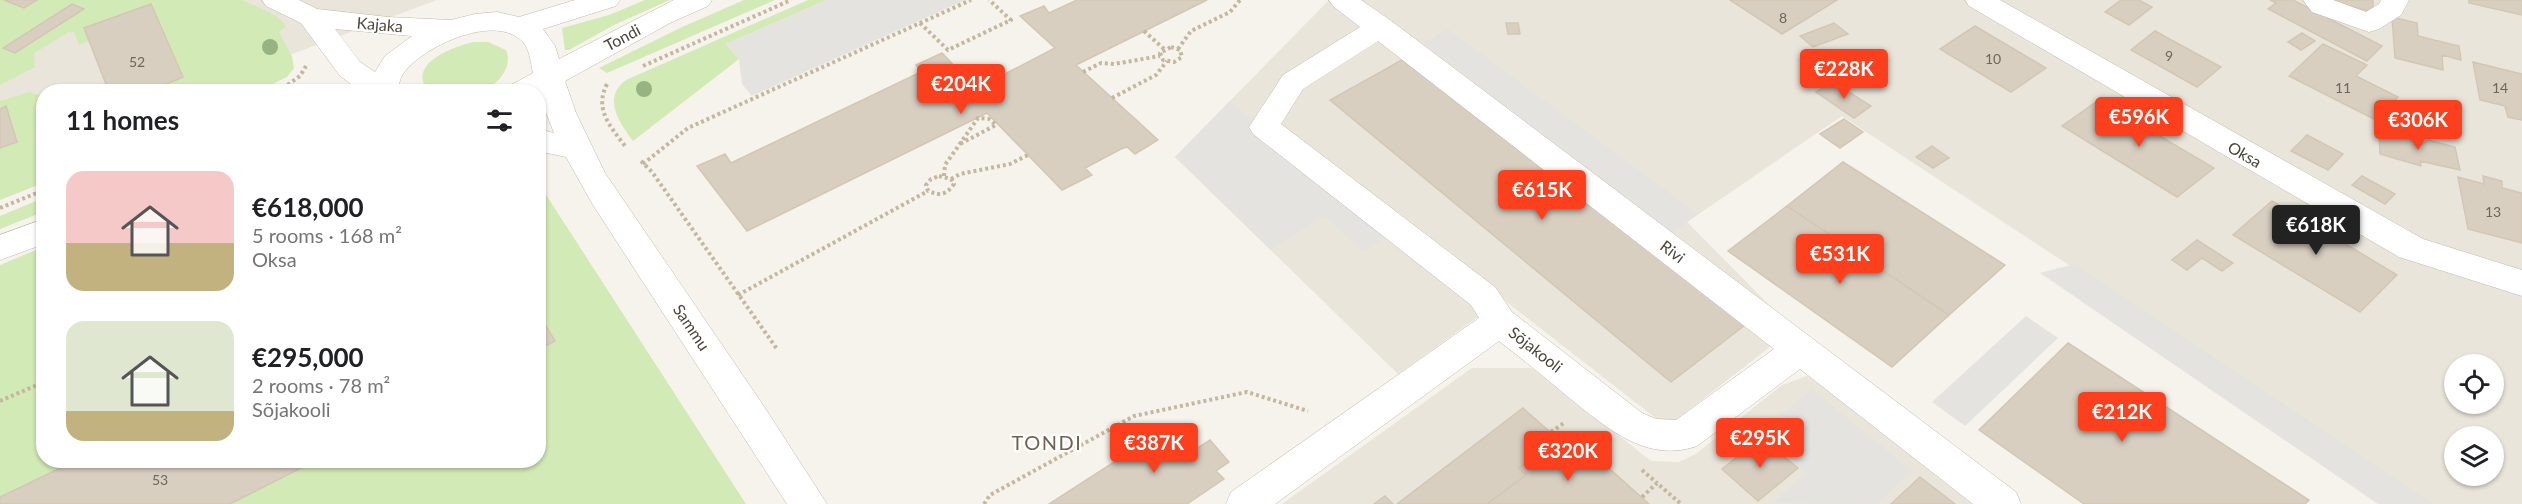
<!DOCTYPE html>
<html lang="en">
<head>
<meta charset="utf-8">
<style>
  :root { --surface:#fff; --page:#f2f2f2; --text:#202124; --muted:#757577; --accent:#fc3f1d }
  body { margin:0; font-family:Lato,sans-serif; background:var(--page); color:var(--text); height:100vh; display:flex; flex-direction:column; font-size:22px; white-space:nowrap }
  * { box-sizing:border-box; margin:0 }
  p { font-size:20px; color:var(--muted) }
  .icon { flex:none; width:33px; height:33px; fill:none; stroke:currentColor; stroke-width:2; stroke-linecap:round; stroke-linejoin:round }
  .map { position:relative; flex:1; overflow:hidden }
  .details { position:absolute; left:36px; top:84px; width:510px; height:384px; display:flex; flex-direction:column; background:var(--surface); border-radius:24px; box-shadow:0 2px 4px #0004 }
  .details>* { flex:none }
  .controls { position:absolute; left:2444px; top:354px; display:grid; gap:12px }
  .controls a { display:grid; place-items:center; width:60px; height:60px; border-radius:50%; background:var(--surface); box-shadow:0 2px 4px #0004; font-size:30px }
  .price { position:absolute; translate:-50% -51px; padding:0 14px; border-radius:6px; background:var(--accent); color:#fff; font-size:20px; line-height:39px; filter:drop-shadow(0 2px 3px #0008) }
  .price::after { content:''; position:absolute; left:50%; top:36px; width:18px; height:14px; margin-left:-9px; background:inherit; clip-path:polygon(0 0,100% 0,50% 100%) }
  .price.current { background:#222; color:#fff }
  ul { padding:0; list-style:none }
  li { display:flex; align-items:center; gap:18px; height:150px; padding:0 30px }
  li span { display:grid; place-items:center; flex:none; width:168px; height:120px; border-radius:18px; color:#555 }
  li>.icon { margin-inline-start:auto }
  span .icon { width:72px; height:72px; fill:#fffc; stroke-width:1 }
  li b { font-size:26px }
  h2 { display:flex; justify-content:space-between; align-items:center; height:72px; padding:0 30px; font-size:26px }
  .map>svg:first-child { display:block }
</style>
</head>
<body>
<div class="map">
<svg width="2522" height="504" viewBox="0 0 2522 504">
  <rect width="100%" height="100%" fill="#f6f3ec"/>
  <path fill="#eae5da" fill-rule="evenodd" d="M0,0H437L193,91L44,92L43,150L0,166Z
    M1329,0H2522V504H2432L1842,116L1687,222L1793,329L1667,427L1503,299L1398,374L1175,157ZM2454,364H2493V404H2454ZM2454,436H2493V476H2454Z
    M1472,368H1533L1651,461L1679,462L1697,453L1782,385L1807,376L1835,387L1986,504H1282Z"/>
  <path fill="#d2eab5" d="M0,0H242C257,7 277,13 286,26L279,32L292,57L294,68L287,77L258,91H147L183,77L151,4L89,41L79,45L74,32H69L34,53L35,67L0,85Z
    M645,0H670L614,25L569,50H565L562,28L609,15Z
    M744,0H775L607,73L599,68L680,28Z
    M808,0H827L726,44L739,59L633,141C619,122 602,98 626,80Z
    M474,42H488L506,50C514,68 495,89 477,92C462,94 443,92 428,91C406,64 454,46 474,42Z
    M29,92L43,96V183L0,200V101Z
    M539,184L746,504H230L317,461L538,460L539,350L555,341L539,313Z
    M43,198V212L0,229V216Z
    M43,247L44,460L77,461L0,497V265Z"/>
  <path fill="#e5e3e0" d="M827,0H965L752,96L742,84L739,59L726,44Z
    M1448,29L1698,214L1672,234L1423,43Z
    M1230,101L1385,238L1363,251L1324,216L1271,250L1175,157Z
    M2075,264L2434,504H2378L2040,273Z
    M2026,316L2058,338L1965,426L1932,402Z
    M1812,389L1912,471L1878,504L1772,503L1807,473L1758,434Z"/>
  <path fill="#d8cfc1" stroke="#d3c7b4" stroke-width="1.5" d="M4,0H37L24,8Z
    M1077,0H1207L1076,65L1158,140L1135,154L1127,147L1121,149L1085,168L1092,175L1062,190L987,113L747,231L697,166L725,154L731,163L921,72L916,65L942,53L976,89L1055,48L1020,16L1044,6L1049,13Z
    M1730,0H1837L1782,34Z
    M2121,0H2139L2152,7L2129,25L2105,12Z
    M2270,0H2293L2382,46L2367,61L2268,9L2276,3Z
    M2327,0H2373V12Z
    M2469,0H2522V15L2469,3Z
    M72,4L84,9L15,53L3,48Z
    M151,4L183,77L147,92H109L84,28Z
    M2392,17L2417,23L2418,36L2459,46L2461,60L2442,55L2443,70L2395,58Z
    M1506,23H1518L1520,34H1508Z
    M1834,23L1848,34L1813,47L1800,36Z
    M1975,26L2046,68L2011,92L1940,49Z
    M2155,31L2208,60L2221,67L2197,87L2131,50Z
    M2302,33L2315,41L2301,50L2288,42Z
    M2323,44L2367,65L2356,76L2398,97L2376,120L2289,76Z
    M1402,60L1745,325L1671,382L1330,100Z
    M2473,62L2522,74V120L2508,117L2505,106L2480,100Z
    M1833,82L1871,106L1854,118L1816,92Z
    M2099,100L2214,168L2177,197L2062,126Z
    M6,106L17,142L0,148V109Z
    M1844,119L1863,132L1840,148L1820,134Z
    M2379,132L2424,143L2428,140L2455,147L2460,170L2420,161L2421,166L2380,154Z
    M2307,135L2343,154L2328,170L2291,151Z
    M1932,146L1949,158L1933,168L1916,157Z
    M1843,162L2005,265L1949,315L1787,206Z
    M2362,176L2395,194L2385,204L2352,185Z
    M2483,176L2502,181V188L2522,193V243L2468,229L2458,177L2484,184Z
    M2272,201L2324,231L2397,275L2360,312L2233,235Z
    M1787,206L1949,315L1892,367L1728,251Z
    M2197,240L2233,263L2222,271L2202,258L2187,270L2172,260Z
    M538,313L555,341L538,350Z
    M2068,343L2309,500L2305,504H2084L1979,430Z
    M1523,408L1558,439L1519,468L1526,475L1487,504H1397Z
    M1173,424L1196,449L1210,440L1229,462L1216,471L1224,479L1187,504H1049Z
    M1761,438L1798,468L1758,501L1722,469Z
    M1558,439L1584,461L1594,455L1649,504H1487L1526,475L1519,468Z
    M77,460H317L230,504H0V497Z
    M1920,477L1955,504H1891Z
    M1385,496L1393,504H1374Z"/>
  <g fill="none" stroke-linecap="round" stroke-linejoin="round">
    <g stroke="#c2bbae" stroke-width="1">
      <path id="minor" d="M262,0H299L317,9L388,17L451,20L475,14L497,12L519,17L575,0H620L616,6L543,29L555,46L559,59L674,0H712L708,6L670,23L565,81L576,113L605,173L765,408L827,504H787L593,205L566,157L538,151V129L554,133L538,92H507L511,85L533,73C531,64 530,50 523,42C496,13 427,45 406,70C400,76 399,84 398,92H362L340,76L301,23L266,6ZM335,29L412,36L385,56L375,72L360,62Z
        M1329,0H1361L1390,20L2016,492L2021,504H1973L1800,369L1697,446C1645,464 1605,426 1567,396C1545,377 1522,359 1499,341L1275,504H1226L1231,492L1479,318L1471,305L1253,134L1249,127L1283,75L1360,27L1333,6ZM1378,41L1774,349L1676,420L1656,419L1642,413L1512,312L1495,287L1281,124L1303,89Z
        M1965,0H2000L2423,239L2522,270V296L2399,257L1969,6Z
        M2303,0H2333L2366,12L2379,4L2381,0H2409L2401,15L2379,29L2369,32L2312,12Z
        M44,219V244L0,260V235Z"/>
    </g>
    <path stroke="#c4b79f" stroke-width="4" stroke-dasharray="3 3" stroke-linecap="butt" d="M920,23L948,50L1011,20L989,0
      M1144,31L1164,49
      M1171,47L1180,50L1182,57L1174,62L1163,60L1160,53Z
      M1178,49L1191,31L1230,12L1240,0
      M643,66L791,0
      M1083,72L1101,63L1114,64L1160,56
      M607,84C594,109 610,126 625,146
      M278,92L300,76L306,66
      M1112,98L1156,75L1167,61
      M641,161L652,172L777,349
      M643,164L688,128L971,0
      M939,176L951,179L954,184C946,195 941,196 928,191L926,185L931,179Z
      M944,176L945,165L978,118L989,119L996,125L960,144
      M951,179L960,174L1010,164L1028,155
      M0,208L44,190
      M738,295L928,191
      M0,401L44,382
      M1551,432L1565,422
      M1642,470L1657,483
      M1642,497L1657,483L1681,504
      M984,504L990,495L1134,416L1247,392L1308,411"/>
    <use href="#minor" fill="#fff" fill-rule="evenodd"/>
  </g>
  <g fill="#97b381">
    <circle cx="270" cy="47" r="8"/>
    <circle cx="644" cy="89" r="8"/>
  </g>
  <g text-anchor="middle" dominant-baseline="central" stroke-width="4.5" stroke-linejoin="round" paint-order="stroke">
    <g font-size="14" fill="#6e675b">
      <text x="1783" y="17">8</text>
      <text x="2169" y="55">9</text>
      <text x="1993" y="58">10</text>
      <text x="137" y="61">52</text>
      <text x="2343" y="87">11</text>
      <text x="2500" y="87">14</text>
      <text x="2493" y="211">13</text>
      <text x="160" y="479">53</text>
    </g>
    <g font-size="16" fill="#4b4439" stroke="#fff">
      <text transform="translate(380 24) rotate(5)">Kajaka</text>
      <text transform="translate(622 37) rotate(-28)">Tondi</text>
      <text transform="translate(2245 154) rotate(30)">Oksa</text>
      <text transform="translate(1673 251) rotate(37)">Rivi</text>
      <text transform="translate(692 327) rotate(56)">Sammu</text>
      <text transform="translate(1536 349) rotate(38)">Sõjakooli</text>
    </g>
    <g font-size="20" letter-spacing="1.5" fill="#6e6250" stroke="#fff">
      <text x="1047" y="442">TONDI</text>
    </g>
  </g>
</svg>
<div class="controls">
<a><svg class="icon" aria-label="locate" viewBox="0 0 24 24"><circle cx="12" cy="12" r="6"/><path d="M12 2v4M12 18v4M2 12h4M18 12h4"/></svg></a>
<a><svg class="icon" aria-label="layers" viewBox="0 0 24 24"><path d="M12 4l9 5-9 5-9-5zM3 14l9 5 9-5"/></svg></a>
</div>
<b class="price" style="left:1844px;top:100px">€228K</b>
<b class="price" style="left:961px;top:115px">€204K</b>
<b class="price" style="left:2139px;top:148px">€596K</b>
<b class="price" style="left:2418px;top:151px">€306K</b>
<b class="price" style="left:1542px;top:221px">€615K</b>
<b class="price current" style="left:2316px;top:256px">€618K</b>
<b class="price" style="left:1840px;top:285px">€531K</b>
<b class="price" style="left:2122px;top:443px">€212K</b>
<b class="price" style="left:1760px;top:469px">€295K</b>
<b class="price" style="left:1154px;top:474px">€387K</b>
<b class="price" style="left:1568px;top:482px">€320K</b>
<section class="details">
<h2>11 homes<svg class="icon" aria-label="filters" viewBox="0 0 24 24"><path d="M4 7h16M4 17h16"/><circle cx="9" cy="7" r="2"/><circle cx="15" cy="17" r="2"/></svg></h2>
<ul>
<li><span style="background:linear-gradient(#f6c9c9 60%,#c2b280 0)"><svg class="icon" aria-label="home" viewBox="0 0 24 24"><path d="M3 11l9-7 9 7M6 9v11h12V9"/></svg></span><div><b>€618,000</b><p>5 rooms · 168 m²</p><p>Oksa</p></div></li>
<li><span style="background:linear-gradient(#dfe7d0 75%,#c2b280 0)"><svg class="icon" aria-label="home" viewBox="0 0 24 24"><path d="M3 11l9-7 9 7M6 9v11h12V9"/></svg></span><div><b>€295,000</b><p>2 rooms · 78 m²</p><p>Sõjakooli</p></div></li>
</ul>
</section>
</div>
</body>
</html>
